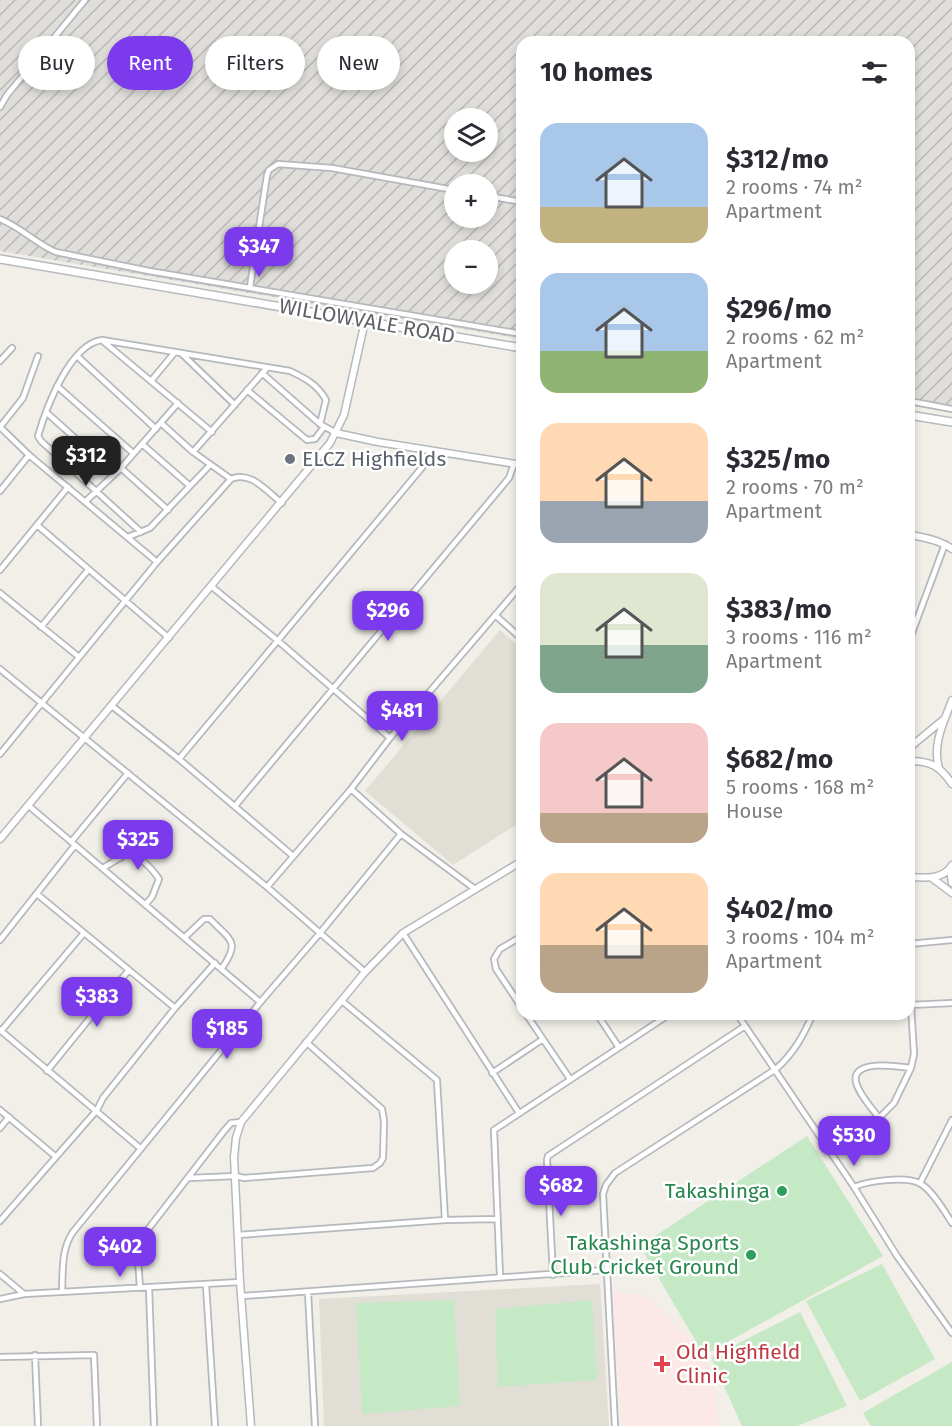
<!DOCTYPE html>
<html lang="en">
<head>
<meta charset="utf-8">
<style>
  :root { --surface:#fff; --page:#f2f2f3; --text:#2b2b33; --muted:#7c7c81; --accent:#7c3aed }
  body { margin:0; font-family:"Fira Sans",sans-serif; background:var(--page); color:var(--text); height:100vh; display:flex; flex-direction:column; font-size:22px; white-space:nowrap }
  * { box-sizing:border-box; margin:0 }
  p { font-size:20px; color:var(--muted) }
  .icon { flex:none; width:33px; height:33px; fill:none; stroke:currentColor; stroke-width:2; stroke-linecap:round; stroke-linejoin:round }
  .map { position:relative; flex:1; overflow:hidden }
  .side { position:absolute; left:516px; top:36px; width:399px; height:984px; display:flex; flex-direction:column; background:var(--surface); border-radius:18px; box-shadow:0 3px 9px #0003 }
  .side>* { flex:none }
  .guide { position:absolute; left:18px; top:36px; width:408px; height:54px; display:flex; gap:12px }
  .controls { position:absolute; left:444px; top:108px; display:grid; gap:12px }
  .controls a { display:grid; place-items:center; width:54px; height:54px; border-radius:50%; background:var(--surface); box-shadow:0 3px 9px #0003; font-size:30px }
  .price { position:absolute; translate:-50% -51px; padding:0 14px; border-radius:12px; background:var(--accent); color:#fff; font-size:20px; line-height:39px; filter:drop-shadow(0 2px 3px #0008) }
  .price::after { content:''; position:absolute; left:50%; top:36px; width:18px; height:14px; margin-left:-9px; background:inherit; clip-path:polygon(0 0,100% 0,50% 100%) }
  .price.selected { background:#222; color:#fff }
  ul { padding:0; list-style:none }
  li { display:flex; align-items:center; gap:18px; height:150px; padding:0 24px }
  li span { display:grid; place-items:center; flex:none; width:168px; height:120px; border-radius:18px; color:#555 }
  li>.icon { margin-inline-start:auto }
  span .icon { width:72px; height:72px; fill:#fffc; stroke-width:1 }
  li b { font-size:26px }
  h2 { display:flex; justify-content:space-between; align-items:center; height:72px; padding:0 24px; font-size:26px }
  .chip { padding:0 21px; border-radius:27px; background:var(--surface); box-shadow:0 3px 9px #0003; font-size:21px; line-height:54px }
  .chip.selected { background:var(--accent); color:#fff }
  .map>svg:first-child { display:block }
</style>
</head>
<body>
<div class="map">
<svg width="952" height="1426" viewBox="0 0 952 1426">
  <defs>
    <pattern id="industrial-furrows" width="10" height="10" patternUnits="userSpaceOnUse" patternTransform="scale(1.5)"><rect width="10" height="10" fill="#e0deda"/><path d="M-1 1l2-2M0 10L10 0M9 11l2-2" fill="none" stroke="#b9b8b5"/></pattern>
  </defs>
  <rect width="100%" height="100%" fill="#f1efe8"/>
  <path fill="url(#industrial-furrows)" fill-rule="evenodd" d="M0,0H952V412L909,405V42H522V339L0,251ZM454,118H488V152H454ZM454,184H488V218H454ZM454,250H488V284H454Z"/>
  <path fill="#e1ded6" d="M500,630L522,649V821L453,865L365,791Z
    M600,1284L609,1426H324L319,1299Z"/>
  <path fill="#fce8e6" d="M612,1291L647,1296L699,1348L714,1380L719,1426H622Z"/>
  <path fill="#c5e8c5" d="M807,1136L883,1256L704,1355L640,1246Z
    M882,1264L935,1359L860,1401L806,1301Z
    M454,1300L460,1406L362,1414L356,1303Z
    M592,1300L597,1380L498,1387L495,1309Z
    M800,1312L847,1406L797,1426H742L711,1357Z
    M952,1362V1426H871L863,1413Z"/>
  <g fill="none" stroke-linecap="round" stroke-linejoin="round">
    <g stroke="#b5b8bc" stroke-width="8">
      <path id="minor" d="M0,107L7,95L85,0
        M488,196L522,202
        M0,219C21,227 36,244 56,252L149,271L522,334
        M250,287L267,175L269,170L278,164L332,168L454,190
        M104,342L212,432
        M181,353L235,405
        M77,356L156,429
        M0,361L12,348
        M262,373L320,424L336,433
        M151,381L175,352
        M57,386L133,453
        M247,390L307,440L315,439L324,427
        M909,401L952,409
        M47,413L114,473
        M161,423L193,452L231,479
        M0,427L29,455L157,562
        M0,427L23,398L38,356
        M142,444L190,486
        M193,452L267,368
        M121,468L168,510
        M0,491L29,455
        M86,501L121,468L178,403
        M37,525L169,638
        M141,532L41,441L38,436C46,408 70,344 102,340L290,371C305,378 318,385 326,400L320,424
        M128,537L150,528L210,465
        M0,570L68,487
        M211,586L277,640L390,738
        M0,593L79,657
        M495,615L522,639
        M41,627L88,570
        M909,641L945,544
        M0,669L267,887L365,972
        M112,706L179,759L293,856
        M0,754L157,562L231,479C251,470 267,492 282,503
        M179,759L435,452
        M351,789L401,834L475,889
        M29,806L260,1002
        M235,806L509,478L514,464
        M71,842L128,773
        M103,868L126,854C141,857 150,866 159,879L152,897L146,904
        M267,887L351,789L390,738L522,584
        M37,894L175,1008
        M403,933L519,1113
        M522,936L500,949L494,959L496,969L522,1008
        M185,937L204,919H210C230,940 241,941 222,968
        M0,940L75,845
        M909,944L952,940
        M342,1001L437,1080L445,1220
        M910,1005L952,1003
        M526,1014L570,1079
        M597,1014L618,1046
        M737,1014L854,1187L897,1256L952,1333
        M0,1030L140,1148
        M1,1031L84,933
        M47,1071L128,971
        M492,1073L543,1039
        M0,1110L55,1156
        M879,1118C872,1108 859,1095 856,1082C851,1059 898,1066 911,1068
        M0,1128L9,1117
        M828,1149L879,1118L894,1103L911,1068L914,1054L911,1005
        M189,1178L236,1176L244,1178L373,1168L380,1163L383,1158L384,1121L382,1109L306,1042
        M920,1183L952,1120
        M854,1187C868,1181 905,1176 919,1183C931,1188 945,1212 952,1223
        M0,1221L97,1110L103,1098L175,1008L215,963
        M238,1235L445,1220L497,1219
        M0,1274L24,1294L240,1282
        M553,1275L547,1160L548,1156L745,1026
        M500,1277L494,1130L670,1014
        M206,1285L215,1426
        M140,1288L137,1245L139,1241L224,1131L231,1123L241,1122
        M149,1288L154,1426
        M62,1292C63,1271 61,1249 73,1232L263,999L320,933L401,834
        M308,1292L315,1426
        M242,1296L606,1270
        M0,1299L24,1294
        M35,1355L38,1426
        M0,1357L94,1355L97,1426
        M615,1426L603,1194L606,1185L615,1173L776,1069C794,1053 803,1036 813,1014"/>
    </g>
    <g stroke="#b5b8bc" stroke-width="9">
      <path id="tertiary" d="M336,433L378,442L522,465
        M909,535C924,537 940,540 952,549
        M909,748L943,720
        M909,761C931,761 940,766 952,784
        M939,768C932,744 944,722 952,700
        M0,839L330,443L344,415L365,321
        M950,869L952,883
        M909,877C924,878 944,880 952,865
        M932,878L952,893
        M251,1426L240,1282L234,1157L236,1138L241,1122L365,972L403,933L522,861"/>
    </g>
    <g stroke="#b6babf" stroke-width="10">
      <path id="secondary" d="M0,259L522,348
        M909,415L952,422"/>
    </g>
    <use href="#minor" stroke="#fff" stroke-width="4.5"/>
    <use href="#tertiary" stroke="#fff" stroke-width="6"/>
    <use href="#secondary" stroke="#fff" stroke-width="7"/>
  </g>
  <circle fill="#6b7280" stroke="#fff" stroke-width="2" cx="290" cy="459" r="6"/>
  <g fill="#2e9e5b" stroke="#fff" stroke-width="2">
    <circle cx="782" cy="1191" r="6"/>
    <circle cx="751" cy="1255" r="6"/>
  </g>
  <path fill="#e0444e" stroke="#fff" stroke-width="2" d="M659 1355h6v6h6v6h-6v6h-6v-6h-6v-6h6z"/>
  <g text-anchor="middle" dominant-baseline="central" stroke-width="5" stroke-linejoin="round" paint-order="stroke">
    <g font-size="21" fill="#5f6368" stroke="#fff">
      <text transform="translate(367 321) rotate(10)">WILLOWVALE ROAD</text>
    </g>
    <g font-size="21" fill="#5b616d" stroke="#fff" text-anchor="start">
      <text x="302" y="459">ELCZ Highfields</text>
    </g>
    <g font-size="21" fill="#27864d" stroke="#fff" text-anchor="end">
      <text x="770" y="1191">Takashinga</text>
      <text x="739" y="1243">Takashinga Sports<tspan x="739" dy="24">Club Cricket Ground</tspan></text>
    </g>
    <g font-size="21" fill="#be3a42" stroke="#fff" text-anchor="start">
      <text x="676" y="1352">Old Highfield<tspan x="676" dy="24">Clinic</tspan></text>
    </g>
  </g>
</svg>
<div class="controls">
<a><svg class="icon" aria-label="layers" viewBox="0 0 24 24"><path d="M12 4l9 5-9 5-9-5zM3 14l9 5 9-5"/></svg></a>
<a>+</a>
<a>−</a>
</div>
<b class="price" style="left:259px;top:278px">$347</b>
<b class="price selected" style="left:86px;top:487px">$312</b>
<b class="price" style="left:388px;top:642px">$296</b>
<b class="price" style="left:402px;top:742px">$481</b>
<b class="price" style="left:138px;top:871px">$325</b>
<b class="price" style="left:97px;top:1028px">$383</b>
<b class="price" style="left:227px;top:1060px">$185</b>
<b class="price" style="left:854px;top:1167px">$530</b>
<b class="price" style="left:561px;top:1217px">$682</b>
<b class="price" style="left:120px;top:1278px">$402</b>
<div class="guide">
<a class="chip">Buy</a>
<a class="chip selected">Rent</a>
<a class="chip">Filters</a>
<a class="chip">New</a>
</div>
<section class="side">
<h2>10 homes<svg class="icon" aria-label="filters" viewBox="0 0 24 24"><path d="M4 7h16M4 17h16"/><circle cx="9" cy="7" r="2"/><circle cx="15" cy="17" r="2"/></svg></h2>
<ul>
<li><span style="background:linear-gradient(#a9c7e8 70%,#c2b280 0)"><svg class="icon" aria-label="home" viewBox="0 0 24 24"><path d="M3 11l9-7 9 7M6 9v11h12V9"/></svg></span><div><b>$312/mo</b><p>2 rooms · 74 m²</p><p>Apartment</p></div></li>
<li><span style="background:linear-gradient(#a9c7e8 65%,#8fb573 0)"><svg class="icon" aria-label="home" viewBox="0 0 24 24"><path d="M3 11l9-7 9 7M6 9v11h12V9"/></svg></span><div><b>$296/mo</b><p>2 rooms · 62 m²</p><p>Apartment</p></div></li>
<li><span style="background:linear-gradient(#ffd9b3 65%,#9aa5b1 0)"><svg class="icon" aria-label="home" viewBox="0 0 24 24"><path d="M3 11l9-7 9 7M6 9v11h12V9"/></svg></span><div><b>$325/mo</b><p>2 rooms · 70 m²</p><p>Apartment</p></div></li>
<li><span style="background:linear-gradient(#dfe7d0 60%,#7fa58c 0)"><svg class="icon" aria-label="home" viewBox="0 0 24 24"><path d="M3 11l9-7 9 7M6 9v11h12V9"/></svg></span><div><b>$383/mo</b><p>3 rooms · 116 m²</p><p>Apartment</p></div></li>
<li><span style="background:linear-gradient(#f6c9c9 75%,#b9a48a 0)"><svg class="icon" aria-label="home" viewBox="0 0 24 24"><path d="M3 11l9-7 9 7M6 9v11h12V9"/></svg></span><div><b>$682/mo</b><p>5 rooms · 168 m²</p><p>House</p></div></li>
<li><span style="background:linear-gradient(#ffd9b3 60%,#b9a48a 0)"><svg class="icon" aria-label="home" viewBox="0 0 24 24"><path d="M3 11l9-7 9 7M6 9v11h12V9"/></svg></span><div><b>$402/mo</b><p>3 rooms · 104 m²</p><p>Apartment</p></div></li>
</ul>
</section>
</div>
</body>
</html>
